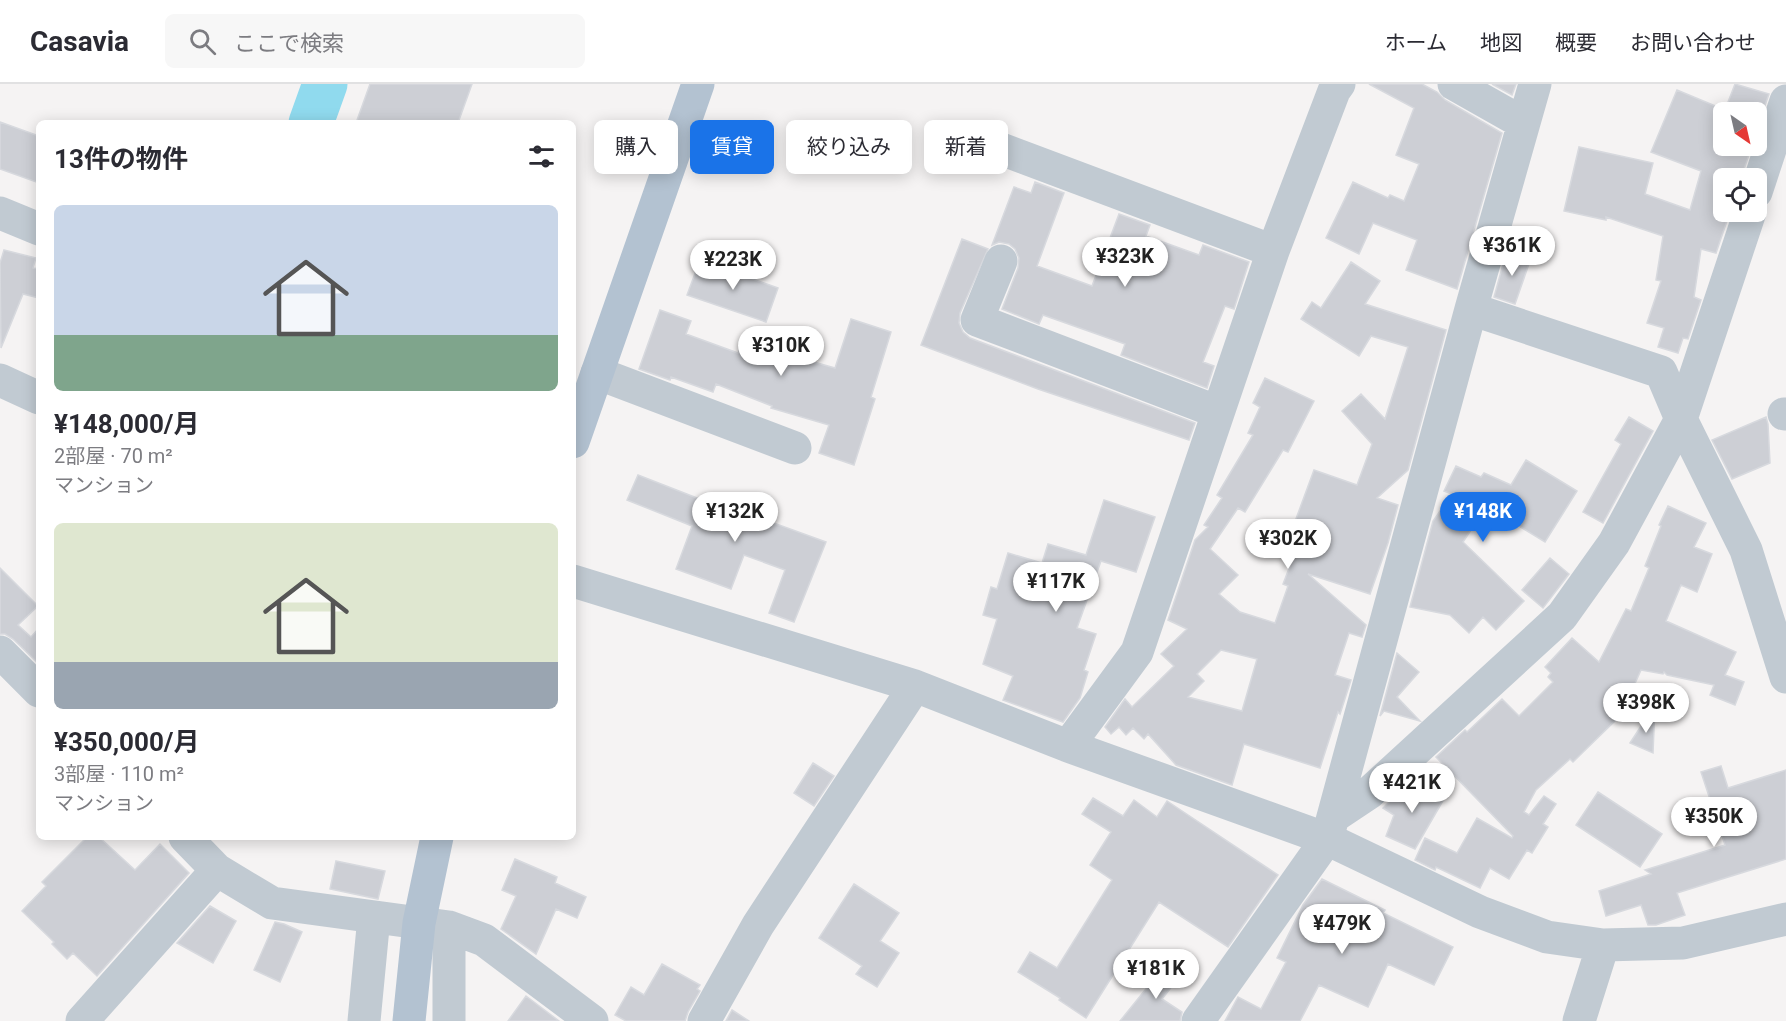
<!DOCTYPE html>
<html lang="ja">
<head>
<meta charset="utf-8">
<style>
  :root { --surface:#fff; --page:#f7f7f7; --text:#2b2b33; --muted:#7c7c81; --line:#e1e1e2; --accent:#1a73e8 }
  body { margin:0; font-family:Roboto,"Noto Sans JP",sans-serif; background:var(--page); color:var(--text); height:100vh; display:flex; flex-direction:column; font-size:22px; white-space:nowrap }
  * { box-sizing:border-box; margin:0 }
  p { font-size:20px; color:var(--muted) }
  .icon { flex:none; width:33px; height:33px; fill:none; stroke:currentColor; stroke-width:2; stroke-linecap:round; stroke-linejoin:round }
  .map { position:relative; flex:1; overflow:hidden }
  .details { position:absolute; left:36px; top:36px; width:540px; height:720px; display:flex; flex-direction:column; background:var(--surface); border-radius:9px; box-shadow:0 3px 15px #0003 }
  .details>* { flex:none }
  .banner { position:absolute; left:594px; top:36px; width:570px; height:54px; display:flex; gap:12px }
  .needle { width:39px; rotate:146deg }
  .tools { position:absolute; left:1713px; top:18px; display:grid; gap:12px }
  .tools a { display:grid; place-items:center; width:54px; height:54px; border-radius:9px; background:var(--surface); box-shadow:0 3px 15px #0003; font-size:30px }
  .price { position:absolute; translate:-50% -51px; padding:0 14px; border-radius:21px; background:#fff; color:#222; font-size:20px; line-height:39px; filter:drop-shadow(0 2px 3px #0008) }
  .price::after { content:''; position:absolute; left:50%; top:36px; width:18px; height:14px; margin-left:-9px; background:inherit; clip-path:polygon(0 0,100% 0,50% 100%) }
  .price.on { background:var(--accent); color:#fff }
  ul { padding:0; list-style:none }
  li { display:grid; align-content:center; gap:12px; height:318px; padding:0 18px }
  li span { display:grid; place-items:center; height:186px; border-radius:9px; color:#555 }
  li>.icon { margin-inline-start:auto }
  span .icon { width:108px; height:108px; fill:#fffc; stroke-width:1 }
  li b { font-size:26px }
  h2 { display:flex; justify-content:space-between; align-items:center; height:72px; padding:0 18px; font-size:26px }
  .chip { padding:0 21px; border-radius:9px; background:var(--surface); box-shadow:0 3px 15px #0003; font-size:21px; line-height:54px }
  .chip.on { background:var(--accent); color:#fff }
  header { display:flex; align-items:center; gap:36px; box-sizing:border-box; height:84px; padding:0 30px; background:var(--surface); border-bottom:2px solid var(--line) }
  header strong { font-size:28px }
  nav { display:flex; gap:33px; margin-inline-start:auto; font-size:21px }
  .search { width:420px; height:54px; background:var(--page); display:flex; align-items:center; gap:15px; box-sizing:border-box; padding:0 21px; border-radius:9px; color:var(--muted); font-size:22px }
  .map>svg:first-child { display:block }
</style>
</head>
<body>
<header>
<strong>Casavia</strong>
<div class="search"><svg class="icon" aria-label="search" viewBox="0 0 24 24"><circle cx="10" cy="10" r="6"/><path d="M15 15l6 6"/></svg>ここで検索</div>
<nav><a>ホーム</a><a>地図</a><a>概要</a><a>お問い合わせ</a></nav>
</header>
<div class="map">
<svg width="1786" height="937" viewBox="0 0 1786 937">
  <rect width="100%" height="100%" fill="#f5f3f3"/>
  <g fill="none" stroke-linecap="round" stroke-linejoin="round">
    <path stroke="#90daee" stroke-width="45" d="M311,39L325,0"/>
  </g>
  <path fill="#cdcfd5" stroke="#d7d9de" stroke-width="1.5" fill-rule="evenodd" d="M370,0H472L458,39H356Z
    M1369,0H1422L1437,8L1445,16L1502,49L1457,205L1406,186L1417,156L1373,139L1359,170L1326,154L1353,98L1388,114L1390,111L1404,117L1419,80L1396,71L1414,24Z
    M1492,0H1516L1512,11Z
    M1735,0L1769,10L1756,47V28H1724V62H1752L1741,94H1724V128H1730L1716,169L1701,165L1694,213L1701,216L1688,255L1683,254L1678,269L1658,263L1664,244L1647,239L1661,197L1656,196L1663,152L1606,133V136L1564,127L1579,63L1653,79L1645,110L1690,126L1701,87L1651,68L1677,6L1725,26Z
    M0,38L39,52V99L0,85Z
    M1035,98L1064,109L1037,182L1092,202L1119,130L1150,141L1146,152L1199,171L1203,161L1249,178L1234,225L1225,222L1203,278L1214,282L1207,304L1121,271L1125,260L1043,231L1039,240L1002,225L1018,184L1019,174L1015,165L1009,160L999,158L992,161L1014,103L1031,109Z
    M962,155L988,165L960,229L959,239L963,248L970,254L1195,339L1189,356L1038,305L921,261Z
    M4,166L36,174L33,184L39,185V214L23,210L1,264L0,179Z
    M1507,166L1531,174L1515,220L1494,213Z
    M700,176L778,204L766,238L687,211Z
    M1351,178L1380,197L1365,220L1446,246L1408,386L1377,414L1398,421L1388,459L1370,510L1308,490L1366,541L1362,553L1349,549L1335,591L1351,596L1340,630L1338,628L1320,684L1244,660L1232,701L1176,681L1148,650L1144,655L1133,644L1126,651L1119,643L1111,650L1105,643L1125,615L1132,623L1174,582L1161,570L1187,545L1168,536L1195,456L1208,443L1204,441L1222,414L1217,411L1253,351L1248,349L1260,323L1253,319L1265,294L1314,317L1288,368L1283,366L1245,428L1238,424L1210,465L1238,491L1219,510L1240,528L1275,539L1288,502L1283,500L1293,474L1280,462L1290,451L1314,386L1357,401L1372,360L1342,327L1361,310L1385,335L1408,263L1371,252L1359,272L1301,235L1312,218L1321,224ZM1221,566L1257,575L1242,627L1188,613L1204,597L1197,590Z
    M660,226L691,237L686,250L738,269L743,258L835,284L851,235L891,248L871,313L875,315L854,381L819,369L829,341L771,324L772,322L716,300L713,308L671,293L670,296L639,285Z
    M1629,333L1653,347L1603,439L1583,428L1621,360L1615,356Z
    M1766,333L1768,340L1770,379L1732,395L1712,356Z
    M1526,376L1577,407L1545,458L1491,425L1489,427L1485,425L1463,458L1524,517L1496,546L1483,533L1469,549L1450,531L1410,523L1433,437L1452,410L1444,407L1456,382L1481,393L1484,389L1511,401Z
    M638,391L715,421L716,418L826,458L794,538L769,529L785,486L744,471L731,505L676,485L692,442L627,416Z
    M1104,416L1155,433L1136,488L1101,477L1077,544L1096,550L1084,586L1088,588L1080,614L1063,638L1003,616L1013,592L983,580L997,535L983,531L991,503L997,505L1008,469L1042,479L1048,460L1086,471Z
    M1668,422L1706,439L1694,463L1712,470L1697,508L1681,501L1666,537L1736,568L1725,591L1744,598L1735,621L1710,611L1714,601L1667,591L1664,588L1663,590L1641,586L1621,631L1573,678L1570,675L1536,706L1524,728L1529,731L1544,712L1556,720L1543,740L1548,743L1532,769L1527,766L1509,795L1490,784L1480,804L1436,783L1435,786L1415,776L1425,754L1457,769L1477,734L1512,754L1513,752L1436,673L1465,646L1467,648L1502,615L1519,632L1553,598L1548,593L1551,589L1545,583L1572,554L1599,578L1626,525L1631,527L1649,484L1645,482L1661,442L1659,441Z
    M1550,474L1569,490L1543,524L1522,506Z
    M0,484L38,522L18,541L31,553L39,544V580L13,555L5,550H0Z
    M1397,569L1419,588L1397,613L1420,637L1384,627L1380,632Z
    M1655,621L1653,669L1630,659Z
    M813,679L834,692L814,722L794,709Z
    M1721,682L1728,704L1786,686V775L1677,809L1685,831L1656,841H1648L1641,821L1606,832L1599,807L1651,790L1645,786L1725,761L1701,688Z
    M1411,696L1444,715L1415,765L1386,752L1394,731L1383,724Z
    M1598,708L1662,750L1640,783L1576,741Z
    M1093,714L1123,732L1134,716L1157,733L1167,717L1278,791L1228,863L1159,818L1086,934L1059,916L1060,914L1018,888L1030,868L1057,884L1112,796L1090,781L1111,748L1082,730Z
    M87,753H99L135,786L160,760L189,789L97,892L73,869L67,875L52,860L54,858L22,827L46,802L42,798Z
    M515,775L557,793L555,799L586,813L577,834L556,825L536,870L501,845L516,812L502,806Z
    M336,777L385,787L378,815L330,805Z
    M1322,795L1385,826L1383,829L1453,863L1434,901L1388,880L1368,923L1319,901L1300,937H1225L1238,913L1261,925L1286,878L1277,874L1303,821Z
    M854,800L899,829L880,857L899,869L877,903L856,890L862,882L819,854Z
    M210,822L236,837L213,879L177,859Z
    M275,838L284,840L302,848L280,898L254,886Z
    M662,880L700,901L697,905L700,907L688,928L685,937H626L615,931L631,903L644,911Z
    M1166,880L1181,891L1162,915L1182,928L1180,937H1120Z
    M526,912L559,937H508Z
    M732,926L749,937H726Z"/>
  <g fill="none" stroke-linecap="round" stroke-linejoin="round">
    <path stroke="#c1cad2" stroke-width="33" d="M1454,0L1523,39
      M988,60L1273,167
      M1756,108L1786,17
      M0,129L39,145
      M1001,177L977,236L1218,328
      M1471,225L1661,288L1681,335L1746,466L1786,593
      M597,289L795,364
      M0,296L39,314
      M1784,330H1786
      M573,497L915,602L1068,662L1327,755L1480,828L1547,853L1603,861L1683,859L1786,835
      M0,568L39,607
      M1068,662L1137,568L1273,167L1334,7L1339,0
      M1333,733L1369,709L1562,532L1614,459L1681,335L1750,128
      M185,753L217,786L272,819L449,843L484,856L592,937
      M449,843V937
      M82,937L217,786
      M364,937L374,833
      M704,937L758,841L915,602
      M1198,937L1327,755L1471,225L1535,0
      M1579,937L1603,861"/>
    <path stroke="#b3c2d1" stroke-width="33" d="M573,358L698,0
      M409,937L419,839L437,753"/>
  </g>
</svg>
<div class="tools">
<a><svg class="needle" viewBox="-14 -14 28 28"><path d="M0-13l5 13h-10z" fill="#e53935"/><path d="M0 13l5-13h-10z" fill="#7c7c81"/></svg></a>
<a><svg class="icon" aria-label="locate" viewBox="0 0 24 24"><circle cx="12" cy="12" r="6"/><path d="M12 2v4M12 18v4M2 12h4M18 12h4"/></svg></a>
</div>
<b class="price" style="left:1512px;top:193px">¥361K</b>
<b class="price" style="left:1125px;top:204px">¥323K</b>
<b class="price" style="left:733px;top:207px">¥223K</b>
<b class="price" style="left:781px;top:293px">¥310K</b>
<b class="price" style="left:735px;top:459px">¥132K</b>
<b class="price on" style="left:1483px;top:459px">¥148K</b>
<b class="price" style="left:1288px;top:486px">¥302K</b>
<b class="price" style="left:1056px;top:529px">¥117K</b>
<b class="price" style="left:1646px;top:650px">¥398K</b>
<b class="price" style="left:1412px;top:730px">¥421K</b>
<b class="price" style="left:1714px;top:764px">¥350K</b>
<b class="price" style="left:1342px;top:871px">¥479K</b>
<b class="price" style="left:1156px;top:916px">¥181K</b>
<div class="banner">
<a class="chip">購入</a>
<a class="chip on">賃貸</a>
<a class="chip">絞り込み</a>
<a class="chip">新着</a>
</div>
<section class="details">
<h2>13件の物件<svg class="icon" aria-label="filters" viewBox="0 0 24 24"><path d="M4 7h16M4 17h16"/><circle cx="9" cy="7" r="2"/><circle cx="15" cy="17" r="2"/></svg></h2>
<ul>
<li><span style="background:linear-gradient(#c9d6e8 70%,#7fa58c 0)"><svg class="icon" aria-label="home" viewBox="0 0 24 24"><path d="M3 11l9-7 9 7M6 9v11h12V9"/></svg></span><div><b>¥148,000/月</b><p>2部屋 · 70 m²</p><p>マンション</p></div></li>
<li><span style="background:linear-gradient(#dfe7d0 75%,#9aa5b1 0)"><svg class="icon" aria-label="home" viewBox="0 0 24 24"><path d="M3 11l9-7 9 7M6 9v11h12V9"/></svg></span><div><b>¥350,000/月</b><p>3部屋 · 110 m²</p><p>マンション</p></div></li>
</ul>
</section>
</div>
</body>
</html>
